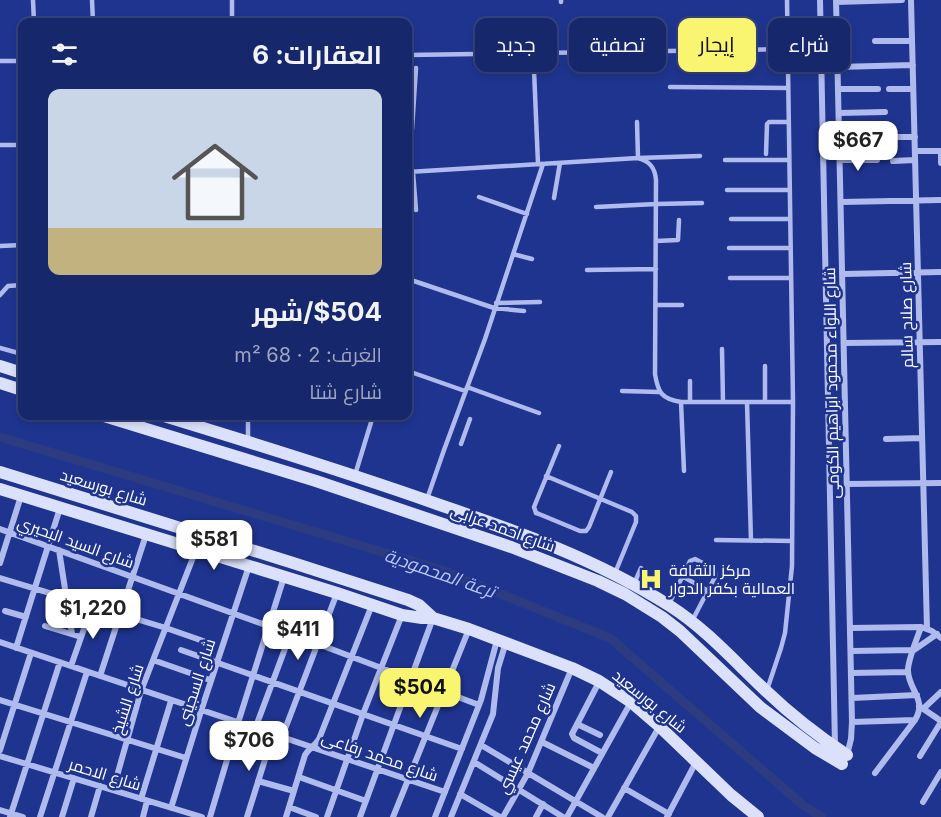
<!DOCTYPE html>
<html lang="ar">
<head>
<meta charset="utf-8">
<style>
  :root { --surface:#17276b; --page:#243373; --text:#f1f3f6; --muted:#9ea5c1; --line:#36447e; --accent:#faf570 }
  body { margin:0; font-family:Inter,Cairo,sans-serif; background:var(--page); color:var(--text); direction:rtl; height:100vh; display:flex; flex-direction:column; font-size:22px; white-space:nowrap }
  * { box-sizing:border-box; margin:0 }
  p { font-size:20px; color:var(--muted) }
  .icon { flex:none; width:33px; height:33px; fill:none; stroke:currentColor; stroke-width:2; stroke-linecap:round; stroke-linejoin:round }
  .map { position:relative; flex:1; overflow:hidden; direction:ltr }
  .side { position:absolute; left:18px; top:18px; width:394px; height:402px; display:flex; flex-direction:column; background:var(--surface); border-radius:12px; box-shadow:0 3px 9px #0003,0 0 0 2px var(--line); direction:rtl }
  .side>* { flex:none }
  .hud { position:absolute; left:430px; top:18px; width:420px; height:54px; direction:rtl; display:flex; gap:12px }
  .price { position:absolute; translate:-50% -51px; padding:0 14px; border-radius:12px; background:#fff; color:#222; font-size:20px; line-height:39px; filter:drop-shadow(0 2px 3px #0008) }
  .price::after { content:''; position:absolute; left:50%; top:36px; width:18px; height:14px; margin-left:-9px; background:inherit; clip-path:polygon(0 0,100% 0,50% 100%) }
  .price.active { background:var(--accent); color:#111 }
  ul { padding:0; list-style:none }
  li { display:grid; align-content:center; gap:12px; height:318px; padding:0 30px }
  li+li { border-top:2px solid var(--line) }
  li span { display:grid; place-items:center; height:186px; border-radius:12px; color:#555 }
  li>.icon { margin-inline-start:auto }
  span .icon { width:108px; height:108px; fill:#fffc; stroke-width:1 }
  li b { font-size:26px }
  h2 { display:flex; justify-content:space-between; align-items:center; height:72px; padding:0 30px; font-size:26px }
  .tag { padding:0 21px; border-radius:12px; background:var(--surface); box-shadow:0 3px 9px #0003,0 0 0 2px var(--line); font-size:21px; line-height:54px }
  .tag.active { background:var(--accent); color:#111 }
  .map>svg:first-child { display:block }
</style>
</head>
<body>
<div class="map">
<svg width="941" height="817" viewBox="0 0 941 817">
  <rect width="100%" height="100%" fill="#1f348f"/>
  <g fill="none" stroke-linecap="round" stroke-linejoin="round">
    <path stroke="#2d3c81" stroke-width="9" d="M0,437L439,569L610,638L804,806L822,817"/>
    <path stroke="#afbbed" stroke-width="4.5" d="M33,0L34,22
      M92,0L93,22
      M232,0V22
      M561,0V2
      M408,55L788,49
      M0,61H22
      M534,70L538,164
      M670,87L788,88
      M637,122L638,158L700,156
      M408,139L412,129L416,68
      M0,145H22
      M766,154L767,124L769,122H789
      M725,160H789
      M408,172L638,158C650,161 655,168 656,180L655,374C658,393 662,399 681,402H793
      M413,172L416,210
      M727,190H789
      M479,197L527,214
      M554,198L560,163
      M596,207L656,204L702,203
      M731,219H790
      M656,241L678,240L679,220
      M0,246L22,245
      M729,248H790
      M513,254L532,259
      M587,270L656,269
      M730,278H791
      M408,279L494,308L524,311
      M0,295L8,286L22,285
      M496,303L540,302
      M656,305H682
      M0,348L22,354
      M722,349L723,402
      M765,366V402
      M408,371L465,391
      M690,381V402
      M467,387L539,413
      M622,391L659,392
      M681,402L684,471
      M747,402L751,541
      M248,416V440
      M461,444L470,419
      M559,446L534,507L536,513L539,514L580,531H586L589,527L611,472
      M355,475L373,416
      M546,476L632,512L636,516V522L615,573
      M427,499L444,450L485,339L543,164
      M716,540L792,541
      M682,576L708,591
      M634,584L641,568
      M669,604L690,561L695,559L712,568L715,572V577L692,621
      M767,690L781,648L785,633L792,566L793,402L787,0"/>
    <path stroke="#afbbed" stroke-width="6" d="M820,0L835,746
      M836,0L852,722L851,739L847,755
      M911,0L927,629
      M836,2L902,0
      M875,41H912
      M838,67L913,65
      M838,89H878
      M889,89H913
      M839,113L885,112
      M839,137L872,136
      M891,137H915
      M915,151H941
      M941,151V163
      M840,160H877
      M893,161L915,160
      M841,202L941,200
      M843,274L941,272
      M844,343L941,342
      M886,439L922,438
      M847,484L941,483
      M0,529L318,644L479,705
      M59,550L72,634
      M0,563L21,496
      M0,578L166,628L206,642
      M5,611L26,617
      M45,626L81,637
      M850,628L921,627L932,631L941,638
      M0,642L445,792
      M16,648L60,508
      M181,650L462,749
      M851,651L914,650L937,634
      M153,660L210,680
      M71,666L92,606
      M851,673L908,672
      M100,676L146,535
      M599,682L572,734L574,738L602,753
      M852,698L917,695
      M0,700L186,758
      M919,706L941,721
      M923,709L941,692
      M852,722L915,720
      M577,724L600,735
      M255,729L298,614
      M282,737L337,593
      M542,742L594,768
      M481,745L602,817
      M0,750L31,653
      M0,756L202,817
      M920,756L941,722
      M474,762L563,817
      M875,773L915,720C928,699 907,689 908,669C909,657 917,639 921,627
      M299,777L366,801
      M258,781L294,791
      M624,788L669,814
      M113,790L141,691L196,550
      M460,794L500,817
      M141,799L171,701
      M923,802L941,772
      M289,807L316,817
      M171,808L201,711L249,566
      M0,810L23,817
      M10,817L60,662
      M40,817L87,672
      M62,817L74,778
      M91,817L100,786
      M143,817L147,801
      M210,817L238,723L284,577
      M247,817L273,734
      M286,817L305,755C309,748 315,746 319,739L372,605
      M327,817L363,714L402,615
      M360,817L433,618
      M393,817L469,629
      M435,817L481,700L497,640
      M451,817L493,714L498,668L506,642
      M503,817L528,773L572,668
      M536,817L543,804
      M567,817L631,702
      M608,817L659,727
      M667,817L696,762"/>
    <path stroke="#dbe1fa" stroke-width="12" d="M0,366L22,373
      M0,383L22,390
      M104,416L316,481L511,547L598,581L625,594L662,617L680,631L760,707L815,748L842,764
      M164,416C256,444 347,472 437,504C517,531 598,560 670,606C706,629 734,661 765,690C790,714 818,736 847,755
      M0,472L290,562L408,600L419,605L433,618
      M0,489L337,593L402,615L422,618H433L469,629L572,668L599,681L631,702L659,726L731,795L758,817"/>
  </g>
  <defs>
    <g id="hospital-bare" transform="scale(1.8)"><path d="M-5-5h3v3.5h4V-5h3V5h-3V1.5h-4V5h-3Z" fill="#faf570" stroke="#1f348f" stroke-width="2.5" paint-order="stroke"/></g>
  </defs>
  <g fill-rule="evenodd">
    <use href="#hospital-bare" x="651" y="579"/>
  </g>
  <g text-anchor="middle" dominant-baseline="central" stroke-width="5" stroke-linejoin="round" paint-order="stroke">
    <g font-size="16" fill="#fff" stroke="#1f348f">
      <text transform="translate(906 315) rotate(-91)">شارع صلاح سالم</text>
      <text transform="translate(831 383) rotate(-91)">شارع اللواء محمود ابراهيم الكومى</text>
      <text transform="translate(104 487) rotate(17)">شارع بورسعيد</text>
      <text transform="translate(503 528) rotate(20)">شارع احمد عرابى</text>
      <text transform="translate(76 542) rotate(20)">شارع السيد البحيري</text>
      <text transform="translate(196 682) rotate(-72)">شارع السجينى</text>
      <text transform="translate(127 699) rotate(-72)">شارع الشيخ</text>
      <text transform="translate(650 701) rotate(39)">شارع بورسعيد</text>
      <text transform="translate(526 738) rotate(-66)">شارع محمد عيسي</text>
      <text transform="translate(380 756) rotate(19)">شارع محمد رفاعى</text>
      <text transform="translate(105 774) rotate(17)">شارع الاحمر</text>
    </g>
    <g font-size="16" fill="#fff" stroke="#1f348f" text-anchor="start">
      <text x="669" y="570">مركز الثقافة<tspan x="669" dy="18">العمالية بكفر الدوار</tspan></text>
    </g>
    <g font-size="18" font-style="italic" fill="#bbc7f4" stroke="#1f348f">
      <text transform="translate(440 573) rotate(19)">ترعة المحمودية</text>
    </g>
  </g>
</svg>
<b class="price" style="left:858px;top:172px">$667</b>
<b class="price" style="left:214px;top:571px">$581</b>
<b class="price" style="left:93px;top:640px">$1,220</b>
<b class="price" style="left:298px;top:661px">$411</b>
<b class="price active" style="left:420px;top:719px">$504</b>
<b class="price" style="left:249px;top:772px">$706</b>
<div class="hud">
<a class="tag">شراء</a>
<a class="tag active">إيجار</a>
<a class="tag">تصفية</a>
<a class="tag">جديد</a>
</div>
<section class="side">
<h2>العقارات: 6<svg class="icon" aria-label="filters" viewBox="0 0 24 24"><path d="M4 7h16M4 17h16"/><circle cx="9" cy="7" r="2"/><circle cx="15" cy="17" r="2"/></svg></h2>
<ul>
<li><span style="background:linear-gradient(#c9d6e8 75%,#c2b280 0)"><svg class="icon" aria-label="home" viewBox="0 0 24 24"><path d="M3 11l9-7 9 7M6 9v11h12V9"/></svg></span><div><b>$504/شهر</b><p>الغرف: 2 · 68 m²</p><p>شارع شتا</p></div></li>
</ul>
</section>
</div>
</body>
</html>
